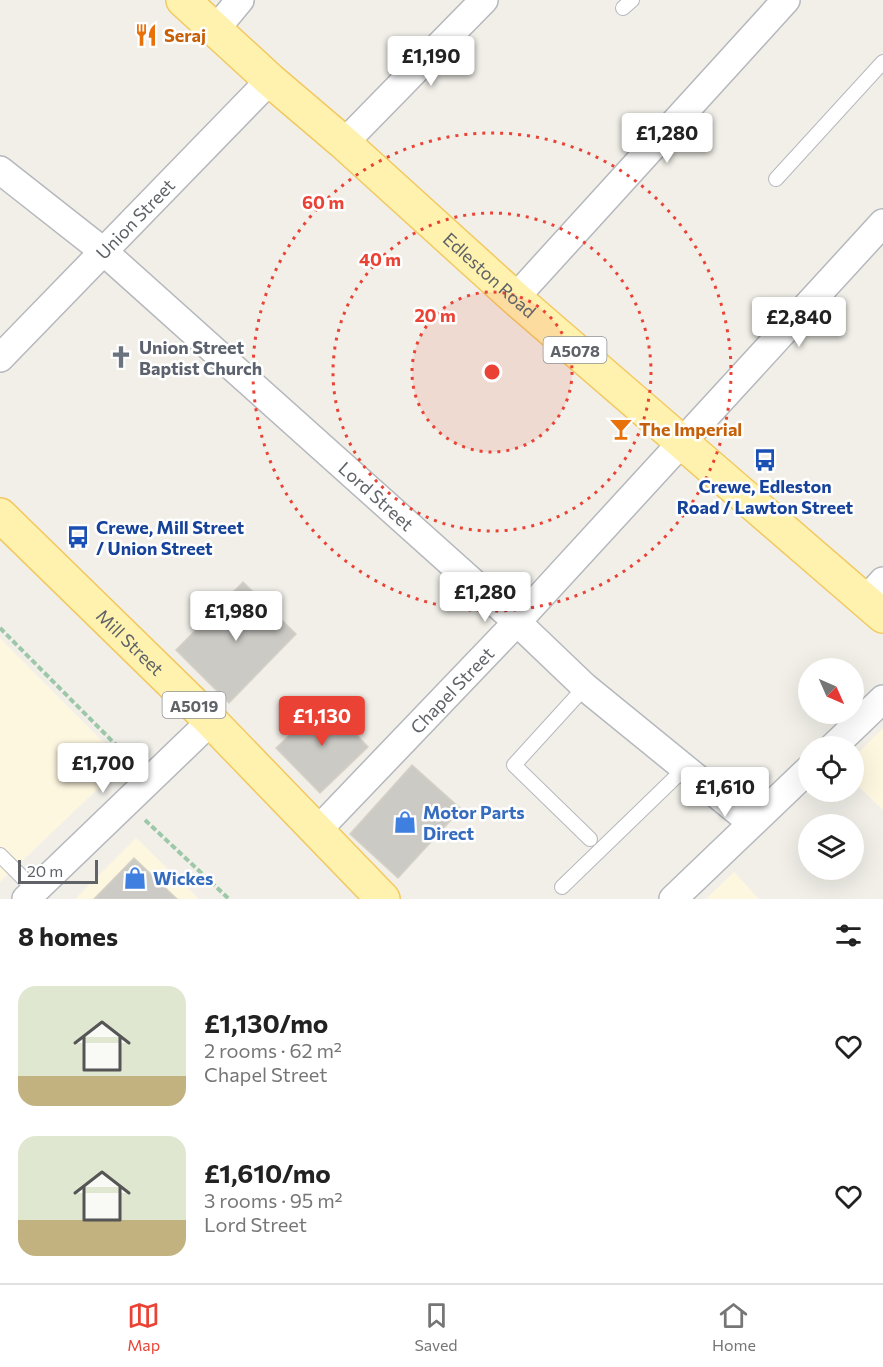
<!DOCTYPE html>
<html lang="en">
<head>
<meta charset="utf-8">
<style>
  :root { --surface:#fff; --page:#f6f6f6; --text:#222; --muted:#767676; --line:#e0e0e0; --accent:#ea4335 }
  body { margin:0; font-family:Commissioner,sans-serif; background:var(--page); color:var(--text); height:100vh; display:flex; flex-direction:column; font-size:22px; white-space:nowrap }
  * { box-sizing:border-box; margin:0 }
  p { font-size:20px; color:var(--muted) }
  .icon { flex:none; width:33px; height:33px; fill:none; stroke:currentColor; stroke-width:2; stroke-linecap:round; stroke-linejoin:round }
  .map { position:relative; height:899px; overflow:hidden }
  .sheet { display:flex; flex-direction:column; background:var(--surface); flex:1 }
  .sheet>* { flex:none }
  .needle { width:39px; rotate:135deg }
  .buttons { position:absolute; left:798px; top:658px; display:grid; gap:12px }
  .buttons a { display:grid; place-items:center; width:66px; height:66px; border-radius:50%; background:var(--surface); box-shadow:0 6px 24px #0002; font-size:30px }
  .scale { position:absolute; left:18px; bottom:15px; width:80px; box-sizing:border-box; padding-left:6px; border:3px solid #5f6368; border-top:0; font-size:16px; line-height:21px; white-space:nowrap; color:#5f6368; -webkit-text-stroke:4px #fff; paint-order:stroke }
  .price { position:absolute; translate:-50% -51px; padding:0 14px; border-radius:6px; background:#fff; color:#222; font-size:20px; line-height:39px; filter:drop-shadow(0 2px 3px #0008) }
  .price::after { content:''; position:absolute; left:50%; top:36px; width:18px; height:14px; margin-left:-9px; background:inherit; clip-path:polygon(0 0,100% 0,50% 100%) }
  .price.active { background:var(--accent); color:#fff }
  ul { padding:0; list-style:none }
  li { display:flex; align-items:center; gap:18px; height:150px; padding:0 18px }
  li span { display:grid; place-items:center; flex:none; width:168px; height:120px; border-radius:18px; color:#555 }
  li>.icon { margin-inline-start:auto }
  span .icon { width:72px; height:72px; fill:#fffc; stroke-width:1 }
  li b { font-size:26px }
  h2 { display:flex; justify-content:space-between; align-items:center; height:72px; padding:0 18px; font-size:26px }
  .tab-bar { display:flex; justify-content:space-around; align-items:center; height:84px; border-top:2px solid var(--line); background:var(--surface); font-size:16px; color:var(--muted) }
  .tab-bar a { display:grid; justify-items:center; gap:3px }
  .tab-bar .active { color:var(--accent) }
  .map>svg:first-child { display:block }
</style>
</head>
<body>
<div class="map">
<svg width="883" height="899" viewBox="0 0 883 899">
  <rect width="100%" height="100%" fill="#f1efe8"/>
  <path fill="#fef7e0" d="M0,638L106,745L110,764L106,781L0,882Z
    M883,728V810L854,782V757Z
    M136,838L199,899H75Z
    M734,872L759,899H706Z"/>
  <path fill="#cccac5" stroke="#d6d1c6" stroke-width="1.5" d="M243,582L296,634L229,703L176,650Z
    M325,701L368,747L320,793L276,748Z
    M412,765L461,809L398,878L350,834Z
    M134,858L177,899H94Z"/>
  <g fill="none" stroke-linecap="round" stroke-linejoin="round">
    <g stroke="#b5b8bc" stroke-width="16">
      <path id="service" d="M623,8L632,0
        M776,179L883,62
        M585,687L514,765L590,839
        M0,855L35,890
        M562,887L685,768"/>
    </g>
    <g stroke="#b5b8bc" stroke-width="30">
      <g id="minor">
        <path d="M216,29L240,0"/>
        <path d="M344,143L484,0"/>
        <path id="s1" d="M0,170L103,251L517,622L585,687L752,823"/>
        <path d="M515,298L786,0"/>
        <path id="s2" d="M0,358L270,80"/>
        <path d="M865,601L883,581"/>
        <path d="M833,747L883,699"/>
        <path id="s3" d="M317,831L517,622L883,223"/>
        <path d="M26,899L211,721"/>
        <path d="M673,899L808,770"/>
      </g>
    </g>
    <g stroke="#f2c960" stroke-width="36">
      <g id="primary">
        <path id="s4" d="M183,0L270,80L344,143L515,298L883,616"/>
        <path id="s5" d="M0,515L211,721L383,899"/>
      </g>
    </g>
    <path stroke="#9cc7a9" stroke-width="4" stroke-dasharray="6 3" stroke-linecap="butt" d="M0,628L123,752L117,773
      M145,820L229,899"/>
    <use href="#service" stroke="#fff" stroke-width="14"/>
    <use href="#minor" stroke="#fff" stroke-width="27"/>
    <use href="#primary" stroke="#fff2af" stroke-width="33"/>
  </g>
  <circle cx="492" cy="372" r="80" fill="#ea4335" fill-opacity=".12"/>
  <g fill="none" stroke="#ea4335" stroke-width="3" stroke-dasharray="3 6">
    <circle cx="492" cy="372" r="80"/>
    <circle cx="492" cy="372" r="159"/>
    <circle cx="492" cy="372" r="239"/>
  </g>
  <defs>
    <g id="restaurant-bare" transform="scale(1.8)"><path d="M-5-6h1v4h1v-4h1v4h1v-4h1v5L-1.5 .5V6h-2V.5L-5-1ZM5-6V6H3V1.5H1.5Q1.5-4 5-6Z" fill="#e8710a" stroke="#fff" stroke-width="2.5" paint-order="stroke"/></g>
    <g id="church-bare" transform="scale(1.8)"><path d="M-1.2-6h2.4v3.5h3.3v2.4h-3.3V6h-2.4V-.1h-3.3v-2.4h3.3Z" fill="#6b7280" stroke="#fff" stroke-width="2.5" paint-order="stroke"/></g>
    <g id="bar-bare" transform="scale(1.8)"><path d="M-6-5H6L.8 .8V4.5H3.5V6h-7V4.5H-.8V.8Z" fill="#e8710a" stroke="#fff" stroke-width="2.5" paint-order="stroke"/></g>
    <g id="bus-bare" transform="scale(1.8)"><path d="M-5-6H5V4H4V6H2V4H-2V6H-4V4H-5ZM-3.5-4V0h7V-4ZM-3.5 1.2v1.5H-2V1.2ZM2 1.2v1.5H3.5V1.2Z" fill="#1a4fb4" stroke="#fff" stroke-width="2.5" paint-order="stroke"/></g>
    <g id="shop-bare" transform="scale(1.8)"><path d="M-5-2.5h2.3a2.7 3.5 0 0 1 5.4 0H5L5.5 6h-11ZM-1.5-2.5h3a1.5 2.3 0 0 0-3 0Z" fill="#3f7fe0" stroke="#fff" stroke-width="2.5" paint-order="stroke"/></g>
  </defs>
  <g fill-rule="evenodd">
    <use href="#restaurant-bare" x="146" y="35"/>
    <use href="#church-bare" x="121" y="357"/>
    <use href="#bar-bare" x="621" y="429"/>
    <use href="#bus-bare" x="765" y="460"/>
    <use href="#bus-bare" x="78" y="537"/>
    <use href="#shop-bare" x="405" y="822"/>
    <use href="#shop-bare" x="135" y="878"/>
  </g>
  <g text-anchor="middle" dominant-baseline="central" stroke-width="5" stroke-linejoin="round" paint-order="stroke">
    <g fill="#fff" stroke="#8f9295" stroke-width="1.5">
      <rect x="543.5" y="337" width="63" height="26" rx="4.5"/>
      <rect x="162.5" y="692" width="63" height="26" rx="4.5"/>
    </g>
    <g font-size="16" font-weight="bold" fill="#5f6368">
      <text x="575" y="350">A5078</text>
      <text x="194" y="705">A5019</text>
    </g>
    <g font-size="18" font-weight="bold" fill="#c56008" stroke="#fff" text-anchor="start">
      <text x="164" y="35">Seraj</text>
      <text x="639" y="429">The Imperial</text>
    </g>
    <g font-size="18" fill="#5f6368" stroke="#fff">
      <text stroke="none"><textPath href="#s2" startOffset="194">Union Street</textPath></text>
      <text stroke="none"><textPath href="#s4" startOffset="412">Edleston Road</textPath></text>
      <text stroke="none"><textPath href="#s1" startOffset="498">Lord Street</textPath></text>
      <text stroke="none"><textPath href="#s5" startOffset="182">Mill Street</textPath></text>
      <text stroke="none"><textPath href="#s3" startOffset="195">Chapel Street</textPath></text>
    </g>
    <g font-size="18" font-weight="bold" fill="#5b616d" stroke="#fff" text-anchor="start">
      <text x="139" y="347">Union Street<tspan x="139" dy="21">Baptist Church</tspan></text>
    </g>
    <g font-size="18" font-weight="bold" fill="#164399" stroke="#fff">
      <text x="765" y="486">Crewe, Edleston<tspan x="765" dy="21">Road / Lawton Street</tspan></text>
      <text x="96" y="527" text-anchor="start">Crewe, Mill Street<tspan x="96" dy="21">/ Union Street</tspan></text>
    </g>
    <g font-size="18" font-weight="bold" fill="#366cbe" stroke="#fff" text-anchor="start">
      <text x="423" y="812">Motor Parts<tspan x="423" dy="21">Direct</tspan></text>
      <text x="153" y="878">Wickes</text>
    </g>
  </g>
  <circle cx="492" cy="372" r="9" fill="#ea4335" stroke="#fff" stroke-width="3"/>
  <g font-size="18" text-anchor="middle" font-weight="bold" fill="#ea4335" stroke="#fff" stroke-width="5" stroke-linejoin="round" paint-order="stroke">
    <text x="323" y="209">60 m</text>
    <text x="380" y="266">40 m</text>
    <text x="435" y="322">20 m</text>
  </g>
</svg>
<div class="buttons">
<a><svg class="needle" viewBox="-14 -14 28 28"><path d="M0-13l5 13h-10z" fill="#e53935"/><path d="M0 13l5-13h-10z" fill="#767676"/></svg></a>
<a><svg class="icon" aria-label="locate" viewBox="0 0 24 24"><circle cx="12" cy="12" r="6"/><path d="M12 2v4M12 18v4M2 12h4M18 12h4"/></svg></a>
<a><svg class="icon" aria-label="layers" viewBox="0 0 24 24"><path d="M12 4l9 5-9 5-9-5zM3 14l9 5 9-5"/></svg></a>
</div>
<div class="scale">20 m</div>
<b class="price" style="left:431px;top:87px">£1,190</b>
<b class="price" style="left:667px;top:164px">£1,280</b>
<b class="price" style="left:799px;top:348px">£2,840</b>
<b class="price" style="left:485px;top:623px">£1,280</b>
<b class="price" style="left:236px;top:642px">£1,980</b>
<b class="price active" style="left:322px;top:747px">£1,130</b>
<b class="price" style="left:103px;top:794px">£1,700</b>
<b class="price" style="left:725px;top:818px">£1,610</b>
</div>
<section class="sheet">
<h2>8 homes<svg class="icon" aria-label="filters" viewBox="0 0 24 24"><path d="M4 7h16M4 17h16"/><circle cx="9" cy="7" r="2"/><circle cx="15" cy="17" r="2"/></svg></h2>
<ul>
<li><span style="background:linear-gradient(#dfe7d0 75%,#c2b280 0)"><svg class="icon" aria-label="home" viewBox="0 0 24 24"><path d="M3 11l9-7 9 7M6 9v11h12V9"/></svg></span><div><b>£1,130/mo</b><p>2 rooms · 62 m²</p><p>Chapel Street</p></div><svg class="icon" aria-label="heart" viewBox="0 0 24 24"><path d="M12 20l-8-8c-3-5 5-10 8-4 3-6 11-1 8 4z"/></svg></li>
<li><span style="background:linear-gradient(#dfe7d0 70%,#c2b280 0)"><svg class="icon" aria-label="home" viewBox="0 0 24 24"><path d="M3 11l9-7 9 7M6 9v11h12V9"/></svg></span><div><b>£1,610/mo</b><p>3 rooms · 95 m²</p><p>Lord Street</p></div><svg class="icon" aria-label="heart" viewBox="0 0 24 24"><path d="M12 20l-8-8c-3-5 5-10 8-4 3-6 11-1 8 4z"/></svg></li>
</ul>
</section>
<nav class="tab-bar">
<a class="active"><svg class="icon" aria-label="map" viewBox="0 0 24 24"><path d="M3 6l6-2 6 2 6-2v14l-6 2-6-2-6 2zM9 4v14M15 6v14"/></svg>Map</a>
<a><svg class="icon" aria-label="saved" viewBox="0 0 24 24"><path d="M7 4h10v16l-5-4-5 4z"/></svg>Saved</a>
<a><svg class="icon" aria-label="home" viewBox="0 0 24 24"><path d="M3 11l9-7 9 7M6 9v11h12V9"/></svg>Home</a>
</nav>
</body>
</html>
